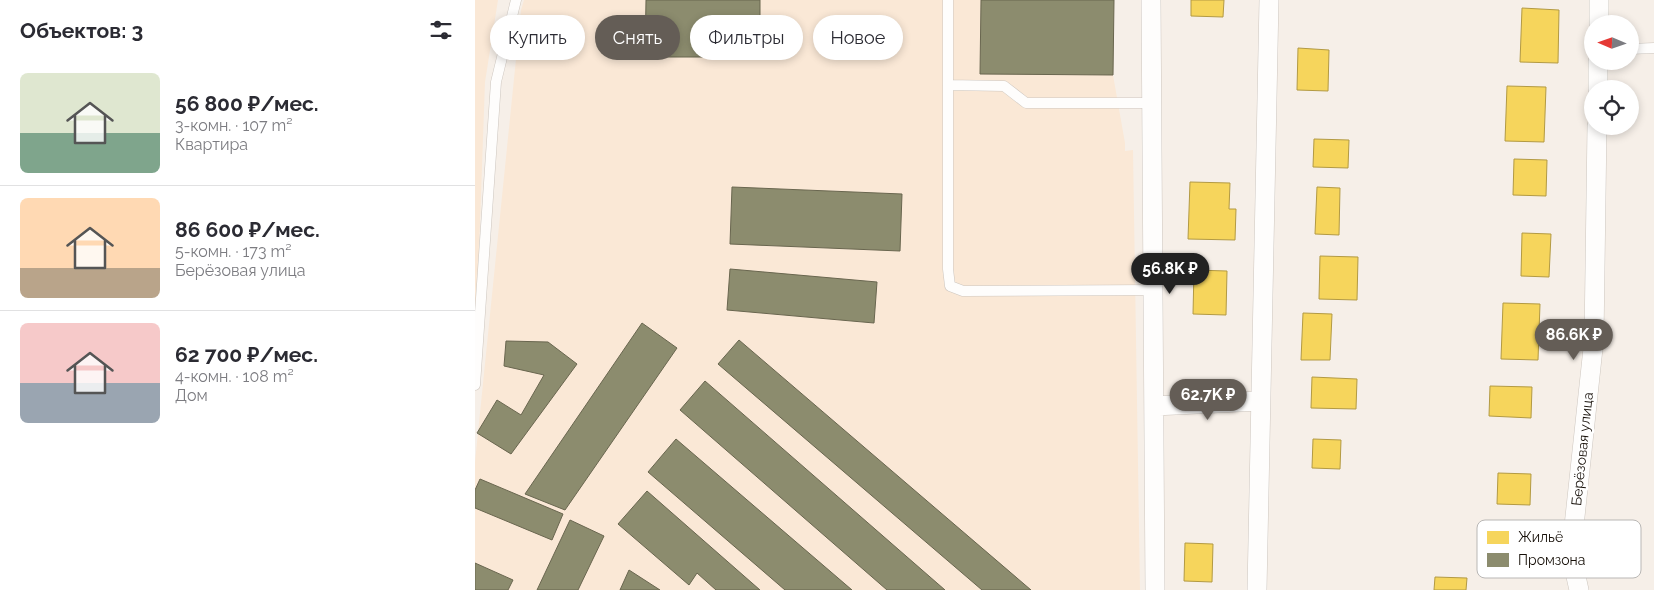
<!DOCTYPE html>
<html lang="ru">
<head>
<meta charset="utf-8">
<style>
  :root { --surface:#fff; --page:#f7f7f7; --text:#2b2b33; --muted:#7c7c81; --line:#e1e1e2; --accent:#645d56 }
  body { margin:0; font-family:Raleway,sans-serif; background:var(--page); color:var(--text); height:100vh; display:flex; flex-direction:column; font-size:19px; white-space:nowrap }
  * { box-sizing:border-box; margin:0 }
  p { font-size:16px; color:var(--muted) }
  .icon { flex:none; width:28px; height:28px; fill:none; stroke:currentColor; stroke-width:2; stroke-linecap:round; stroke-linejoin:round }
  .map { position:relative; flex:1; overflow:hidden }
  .drawer { display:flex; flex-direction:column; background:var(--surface); width:475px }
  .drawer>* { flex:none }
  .banner { position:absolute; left:15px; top:15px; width:475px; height:45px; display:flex; gap:10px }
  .needle { width:32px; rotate:272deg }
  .controls { position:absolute; left:1109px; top:15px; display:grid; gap:10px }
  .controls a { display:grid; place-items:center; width:55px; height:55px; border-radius:50%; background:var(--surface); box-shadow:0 2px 8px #0003; font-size:25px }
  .price { position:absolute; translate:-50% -42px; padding:0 11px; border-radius:18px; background:var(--accent); color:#fff; font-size:16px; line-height:32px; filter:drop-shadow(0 1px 2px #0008) }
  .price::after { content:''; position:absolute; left:50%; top:30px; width:15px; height:11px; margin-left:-8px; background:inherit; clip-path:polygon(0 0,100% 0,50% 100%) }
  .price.on { background:#222; color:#fff }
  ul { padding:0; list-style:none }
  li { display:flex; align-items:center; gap:15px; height:125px; padding:0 20px }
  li+li { border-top:1px solid var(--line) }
  li span { display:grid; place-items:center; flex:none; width:140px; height:100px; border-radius:8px; color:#555 }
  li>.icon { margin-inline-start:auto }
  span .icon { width:60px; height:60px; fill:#fffc; stroke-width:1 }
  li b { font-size:21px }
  h2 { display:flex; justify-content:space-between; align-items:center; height:60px; padding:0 20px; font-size:21px }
  .tag { padding:0 18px; border-radius:22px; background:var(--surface); box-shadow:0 2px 8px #0003; font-size:18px; line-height:45px }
  .tag.on { background:var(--accent); color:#fff }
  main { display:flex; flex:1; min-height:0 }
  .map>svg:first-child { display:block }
</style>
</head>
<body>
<main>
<section class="drawer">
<h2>Объектов: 3<svg class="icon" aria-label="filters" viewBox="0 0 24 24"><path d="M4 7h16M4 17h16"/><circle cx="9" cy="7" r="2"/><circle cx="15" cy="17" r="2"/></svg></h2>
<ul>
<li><span style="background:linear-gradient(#dfe7d0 60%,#7fa58c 0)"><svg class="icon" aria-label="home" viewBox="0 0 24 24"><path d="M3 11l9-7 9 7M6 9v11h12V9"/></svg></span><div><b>56 800 ₽/мес.</b><p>3-комн. · 107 m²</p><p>Квартира</p></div></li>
<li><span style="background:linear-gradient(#ffd9b3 70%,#b9a48a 0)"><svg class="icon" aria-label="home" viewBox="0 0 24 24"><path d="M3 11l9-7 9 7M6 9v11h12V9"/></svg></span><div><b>86 600 ₽/мес.</b><p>5-комн. · 173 m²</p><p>Берёзовая улица</p></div></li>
<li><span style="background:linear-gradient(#f6c9c9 60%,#9aa5b1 0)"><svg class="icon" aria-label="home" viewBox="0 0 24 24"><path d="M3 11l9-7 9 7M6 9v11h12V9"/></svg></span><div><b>62 700 ₽/мес.</b><p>4-комн. · 108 m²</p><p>Дом</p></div></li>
</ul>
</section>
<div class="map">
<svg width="1179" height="590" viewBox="0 0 1179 590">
  <rect width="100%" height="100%" fill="#f6efe8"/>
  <path fill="#fae8d6" d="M0,0H23L10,82L0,364Z
    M49,0H639L638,75L650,143V151L658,150L665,590H0V462L46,10Z"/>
  <path fill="#f6d55c" stroke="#b39a43" d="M716,0H749L748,17L716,16Z
    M1047,8L1084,10L1083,63L1045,62Z
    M823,48L854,50L853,91L822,90Z
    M1032,86L1071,87L1069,142L1030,141Z
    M839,139L874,140L873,168L838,167Z
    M1039,159L1072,160L1071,196L1038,195Z
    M715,182L755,183L754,209H761L760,240L713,239Z
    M842,187L865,188L864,235L840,234Z
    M1047,233L1076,234L1074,277L1046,276Z
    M845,256L883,257L882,300L844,299Z
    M719,270L752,271L751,315L718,314Z
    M1028,303L1065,304L1063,360L1026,359Z
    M828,313L857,314L855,360H826Z
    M837,377L882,379L881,409L836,408Z
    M1015,386L1057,387L1056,418L1014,416Z
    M838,439L866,440L865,469L837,468Z
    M1023,473L1056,474L1055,505L1022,504Z
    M710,543L738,544L737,582L709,581Z
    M960,577L992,578L991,590H959Z"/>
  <path fill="#8c8c6e" stroke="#69664f" d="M171,0H285V19H246V57H170Z
    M506,0H639L638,75L505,74Z
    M257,187L427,194L425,251L255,244Z
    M255,269L402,282L399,323L252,310Z
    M167,323L202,348L90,510L50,494Z
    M264,340L556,590H507L243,364Z
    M31,341L73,342L102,364L36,454L2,433L22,400L46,415L69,375L29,366Z
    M230,381L470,590H412L205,410Z
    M201,439L377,590H310L173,472Z
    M5,479L88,514L77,540L0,508V490Z
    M172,491L285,590H241L222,573L214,585L143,524Z
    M95,520L129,536L103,590H62Z
    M0,563L38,580L33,590H0Z
    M154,570L185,590H145Z"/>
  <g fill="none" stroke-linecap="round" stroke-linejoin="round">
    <g stroke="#cdc6bf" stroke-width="11">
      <path id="lane" d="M473,0V269L475,286L488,291L678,290
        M1155,49L1179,48
        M473,85L529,86L551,103H677
        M0,385L21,82L41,0"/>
    </g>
    <g stroke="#cdc6bf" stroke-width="20">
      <path id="street" d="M676,0L680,590
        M1124,24V0
        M1123,89V61
        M679,406L785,401
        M782,590L794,0
        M1104,590L1096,554L1119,339L1122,126"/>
    </g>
    <use href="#lane" stroke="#fefdfc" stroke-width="10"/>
    <use href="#street" stroke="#fefdfc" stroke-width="19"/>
  </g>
  <g text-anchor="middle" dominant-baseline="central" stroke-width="5" stroke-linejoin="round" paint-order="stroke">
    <g font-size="14" fill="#160f08" stroke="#fff">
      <text transform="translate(1107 449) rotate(-84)">Берёзовая улица</text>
    </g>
  </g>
  <rect x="1002" y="520" width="164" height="58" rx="8" fill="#fff" stroke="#b9b7b5" stroke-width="1"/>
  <rect x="1012" y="531" width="22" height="13" fill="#f6d55c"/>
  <rect x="1012" y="553" width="22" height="14" fill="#8c8c6e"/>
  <g font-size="14" fill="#160f08">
    <text x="1043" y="542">Жильё</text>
    <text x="1043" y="565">Промзона</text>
  </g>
</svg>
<div class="controls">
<a><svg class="needle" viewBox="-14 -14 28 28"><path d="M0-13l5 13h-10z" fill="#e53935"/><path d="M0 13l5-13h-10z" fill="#7c7c81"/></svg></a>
<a><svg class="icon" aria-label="locate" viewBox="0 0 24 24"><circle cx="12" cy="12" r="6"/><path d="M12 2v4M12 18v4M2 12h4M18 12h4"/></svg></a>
</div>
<b class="price on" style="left:695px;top:295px">56.8K ₽</b>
<b class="price" style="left:1099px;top:361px">86.6K ₽</b>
<b class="price" style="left:733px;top:421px">62.7K ₽</b>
<div class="banner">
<a class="tag">Купить</a>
<a class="tag on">Снять</a>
<a class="tag">Фильтры</a>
<a class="tag">Новое</a>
</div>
</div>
</main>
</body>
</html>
